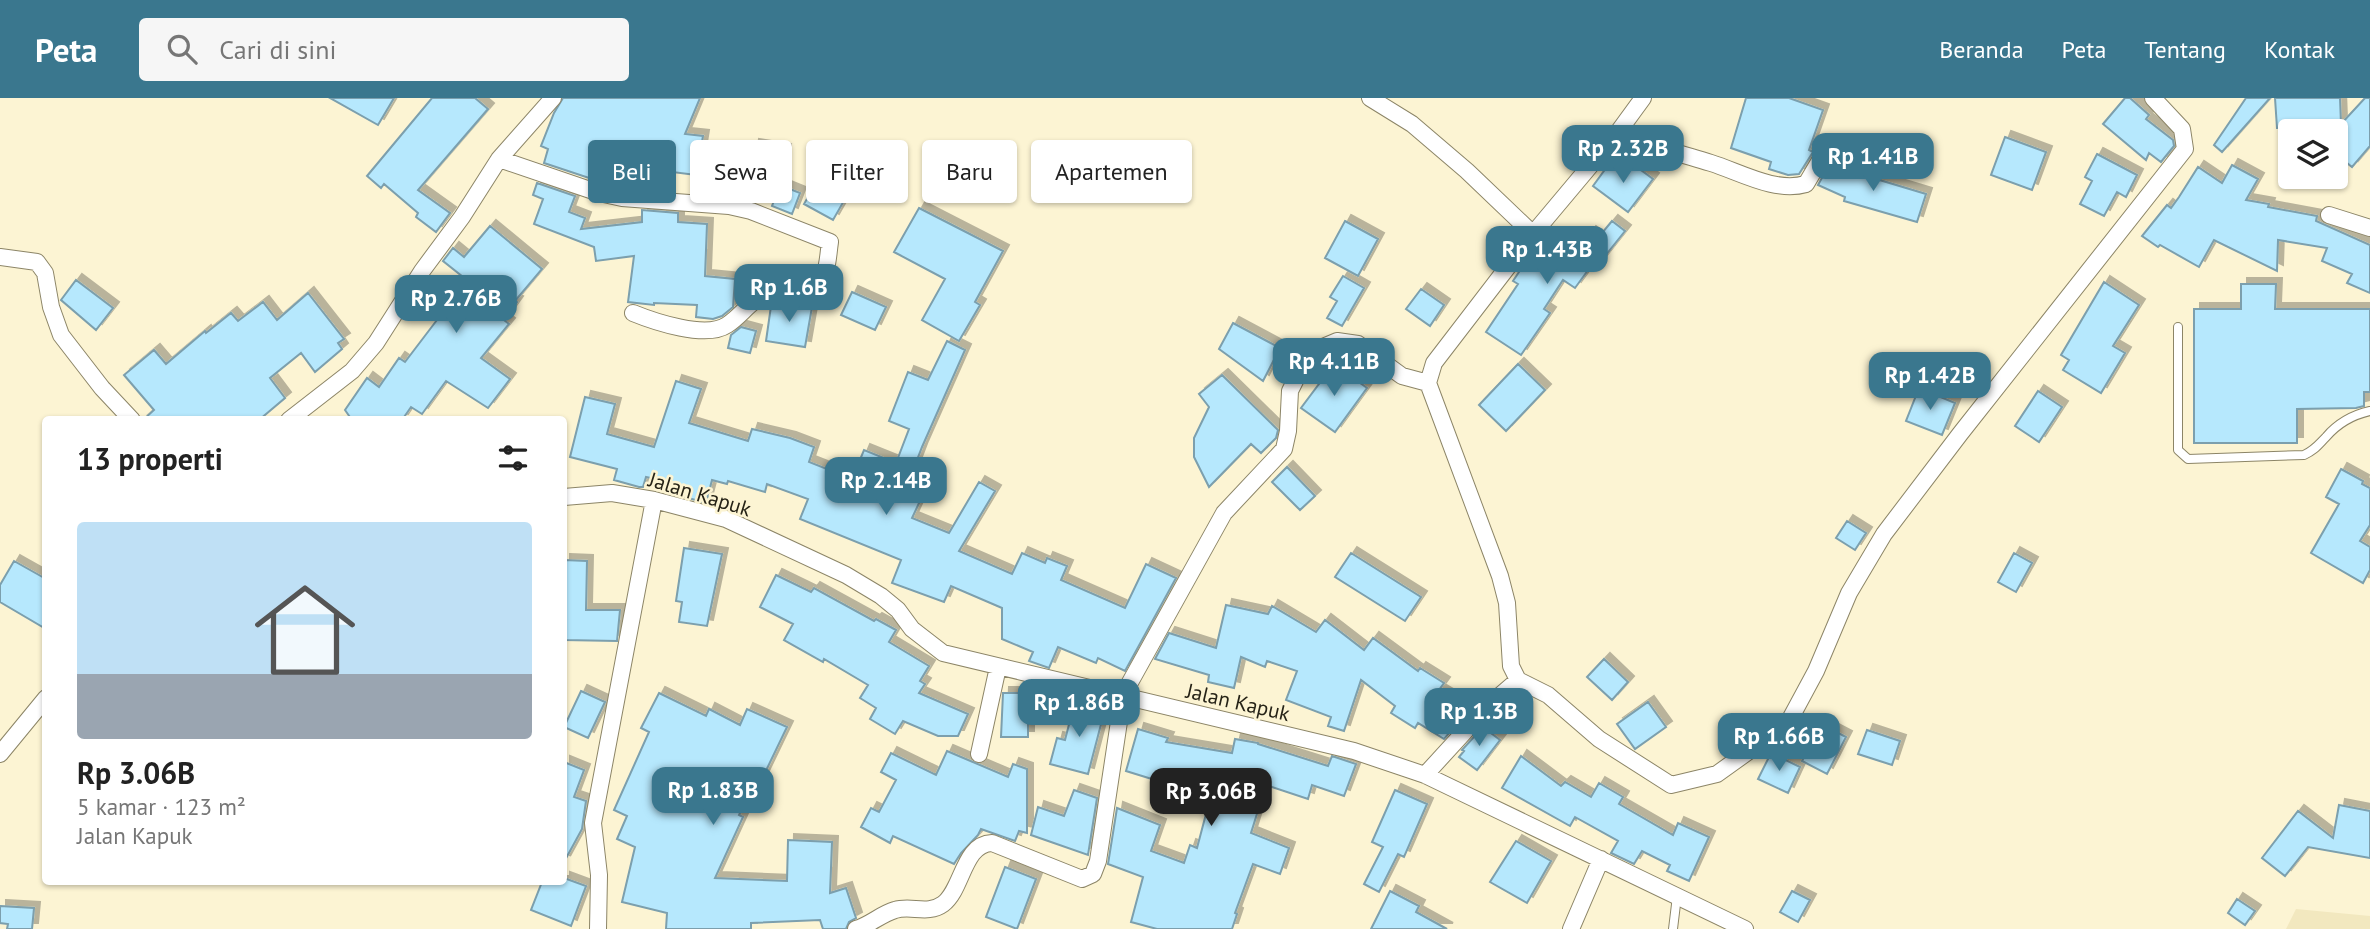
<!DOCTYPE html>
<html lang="id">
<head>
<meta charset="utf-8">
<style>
  :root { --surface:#fff; --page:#f6f6f6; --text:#222; --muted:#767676; --accent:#3a778e }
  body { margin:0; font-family:"PT Sans",sans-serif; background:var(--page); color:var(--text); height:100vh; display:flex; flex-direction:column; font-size:26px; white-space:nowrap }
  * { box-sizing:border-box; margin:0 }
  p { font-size:23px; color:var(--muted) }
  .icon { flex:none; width:38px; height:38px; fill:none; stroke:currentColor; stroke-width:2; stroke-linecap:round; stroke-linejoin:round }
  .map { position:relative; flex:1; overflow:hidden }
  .panel { position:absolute; left:42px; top:318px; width:525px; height:469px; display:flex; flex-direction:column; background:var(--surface); border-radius:7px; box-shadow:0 2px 5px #0004 }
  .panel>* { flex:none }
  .banner { position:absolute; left:588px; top:42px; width:665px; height:63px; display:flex; gap:14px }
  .controls { position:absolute; left:2278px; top:21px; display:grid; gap:14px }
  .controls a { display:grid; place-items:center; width:70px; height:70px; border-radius:7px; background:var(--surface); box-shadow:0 2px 5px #0004; font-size:35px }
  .price { position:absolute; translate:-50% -60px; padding:0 16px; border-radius:14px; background:var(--accent); color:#fff; font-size:23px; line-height:46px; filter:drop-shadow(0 2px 4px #0008) }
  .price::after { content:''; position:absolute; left:50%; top:42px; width:21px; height:16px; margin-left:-10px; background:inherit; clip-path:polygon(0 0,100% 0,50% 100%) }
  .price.selected { background:#222; color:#fff }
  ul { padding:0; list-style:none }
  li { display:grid; align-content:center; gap:14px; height:371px; padding:0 35px }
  li span { display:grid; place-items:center; height:217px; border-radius:7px; color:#555 }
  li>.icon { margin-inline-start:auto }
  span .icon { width:126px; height:126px; fill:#fffc; stroke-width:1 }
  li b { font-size:30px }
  h2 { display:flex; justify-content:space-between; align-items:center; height:84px; padding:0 35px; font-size:30px }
  .pill { padding:0 24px; border-radius:7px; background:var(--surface); box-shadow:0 2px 5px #0004; font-size:24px; line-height:63px }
  .pill.selected { background:var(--accent); color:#fff }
  header { display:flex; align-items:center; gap:42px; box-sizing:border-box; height:98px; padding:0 35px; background:var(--accent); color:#fff }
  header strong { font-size:33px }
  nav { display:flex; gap:38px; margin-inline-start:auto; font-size:24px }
  .search { width:490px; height:63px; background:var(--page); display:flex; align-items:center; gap:18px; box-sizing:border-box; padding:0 24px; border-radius:7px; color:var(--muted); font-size:26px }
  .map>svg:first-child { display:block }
</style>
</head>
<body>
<header>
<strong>Peta</strong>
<div class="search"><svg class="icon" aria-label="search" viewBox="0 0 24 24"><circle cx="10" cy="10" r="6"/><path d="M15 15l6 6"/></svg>Cari di sini</div>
<nav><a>Beranda</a><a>Peta</a><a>Tentang</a><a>Kontak</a></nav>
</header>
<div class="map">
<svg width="2370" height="831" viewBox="0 0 2370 831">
  <defs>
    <filter id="shadow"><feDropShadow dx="6" dy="-6" stdDeviation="0" flood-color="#0004"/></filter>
  </defs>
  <rect width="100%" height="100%" fill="#fcf4d3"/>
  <path fill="#f2e8bf" d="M2296,811L2370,818V831H2286Z"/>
  <path fill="#b6e8fd" stroke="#7b9fad" stroke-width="2" filter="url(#shadow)" d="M330,0H394L378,27Z
    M432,0H475L488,11L418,92L450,115L436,134L416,119L418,115L384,86L381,90L367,78Z
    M563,0H700L685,36L703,38L701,50L751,59L753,47L785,52L780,84L742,78L740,86L704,78L657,72L654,83L613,71L610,87L544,65L548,51L541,48L554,15Z
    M1746,0H1789L1823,12L1809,52L1813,54L1799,76L1788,77L1769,71L1771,64L1731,50Z
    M2125,0H2130L2149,17L2146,21L2173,42L2174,48L2161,64L2149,55L2146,62L2103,26Z
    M2246,0H2270L2222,54L2214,47Z
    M2275,0H2340L2341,26L2365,0H2370V48L2352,69L2336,56V32L2340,27L2277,30Z
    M2005,39L2046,54L2032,92L1991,77Z
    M2097,56L2137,77L2126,99L2117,94L2104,118L2080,106L2092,83L2085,79Z
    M832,57L861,73L833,122L804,106Z
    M1612,62L1629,74L1634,67L1653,81L1628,114L1593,88Z
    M1833,66L1844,68L1843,71L1926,96L1917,124L1844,103L1845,99L1818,87L1829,67Z
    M2232,67L2258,81L2246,102L2269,106L2268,109L2317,118L2316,123L2370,147V195L2347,185L2352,176L2322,163L2327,150L2278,142L2277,173L2214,142L2199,169L2160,147L2158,149L2142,138L2167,107L2171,110L2179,99L2198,69L2222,85Z
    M537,85L575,98L569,114L585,120L581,131L642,124V112L678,115V124L707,126L705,178L735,181L733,209L722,218L713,221L696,219L697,207L654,205V207L628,204L634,158L596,163L594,149L534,126L543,101L533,97Z
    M780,87L800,95L792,116L772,108Z
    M919,110L1003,153L975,204L980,207L959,243L922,222L945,181L894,154Z
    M1345,123L1378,141L1358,178L1325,160Z
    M1612,123L1625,133L1601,163L1597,160L1575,190L1563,182L1544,211L1550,215L1521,257L1486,234L1518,186L1513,183L1527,162L1538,169L1560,139L1576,151L1590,134L1598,140Z
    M490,128L542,171L515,203L517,204L504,222L509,226L481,260L510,281L488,310L446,283L422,316L411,309L402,322H352L345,312L367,280L379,289L399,260L405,264L440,218L435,214L463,179L443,163L453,150L464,159Z
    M1343,178L1364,190L1342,228L1327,220L1337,203L1330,199Z
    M76,182L113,210L96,232L61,202Z
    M2104,184L2139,207L2113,248L2125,255L2101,295L2063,272L2069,262L2061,257Z
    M2241,186H2276L2275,211H2370V294H2364V308L2356,310L2297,311V345H2194V211H2241Z
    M1421,191L1444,207L1430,228L1406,211Z
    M852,194L886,209L875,232L841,217Z
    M308,195L344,241L338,245L342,251L315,274L301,255L270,280L285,300L259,322H143L154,312L124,277L154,252L166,266L205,233L206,235L231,215L238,223L263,204L277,222Z
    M787,205L812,209L805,249L766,243L771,208Z
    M1233,225L1280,250L1263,283L1219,251Z
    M741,229L756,233L750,255L728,250L731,237Z
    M947,243L965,252L922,349L904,396L920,403L912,420L949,435L979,384L995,393L959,453L1012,476L1022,455L1045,465L1047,460L1067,468L1061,482L1125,510L1146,466L1176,480L1125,573L1098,560L1096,565L1058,549L1049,570L1029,563L1033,554L1002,541V510L951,488L944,504L892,485L901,462L800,421L808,401L767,386L765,394L728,383L727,386L712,382L706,405L674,396L677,386L646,379L643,389H639L614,382L617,371L570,359L585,299L615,306L607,336L654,349L676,283L701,291L689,325L748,343L752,331L790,340L814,349L809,364L852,381L864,352L896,365L909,331L889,323L908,274L928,282Z
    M1334,266L1367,290L1335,334L1301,310Z
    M1518,266L1545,292L1506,333L1479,307Z
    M1222,277L1278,332L1276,340L1261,355L1251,346L1209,389L1194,359V340L1209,309L1199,296Z
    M1919,290L1955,305L1942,337L1906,323Z
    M2038,293L2062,309L2039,344L2015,328Z
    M1287,369L1315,398L1300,412L1272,384Z
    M2341,371L2363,383L2362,386L2370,390V427L2360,443L2370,449V472L2363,485L2311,455L2339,406L2326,399Z
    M1847,423L1866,435L1855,452L1836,440Z
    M684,450L722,456L707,528L679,524L682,504L676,503Z
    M1351,455L1421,499L1405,523L1335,479Z
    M2014,455L2032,465L2016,494L1998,484Z
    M564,462L587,463L586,512H620L617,543L564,542Z
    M14,463L46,481V531L0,504V487Z
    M776,477L811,494L814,490L874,523L876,521L896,532L889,544L929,568L920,583L925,586L919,595L968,616L958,638H938L903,623L895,636L870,621L876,610L860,600L868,587L824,561L823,564L784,542L793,526L760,509Z
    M1226,507L1268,516L1272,508L1316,534L1325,522L1364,552L1373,540L1418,573L1420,570L1444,585L1439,592L1466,608L1463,614L1466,616L1444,641L1418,625L1415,630L1391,615L1395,608L1361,582L1344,633L1328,628L1331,619L1286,602L1297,573L1267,563L1265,569L1241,559L1234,590L1208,584L1209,577L1155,561L1169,535L1216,550Z
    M1604,561L1628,584L1612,602L1587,579Z
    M581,593L605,604L588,640L564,629Z
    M659,595L706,618L709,611L740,627L747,611L787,629L760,685L755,683L739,717L743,719L715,780L787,783L788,742L832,744L830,795L846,790L856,820L849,824L846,831H823L820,822L751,825V831H666L667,815L622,804L635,749L617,741L627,718L614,712L649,634L641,630Z
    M1003,595H1028V639H1001Z
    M1075,603L1105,611L1088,676L1050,666L1057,640L1065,642Z
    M1648,604L1666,629L1635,651L1617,626Z
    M1821,626L1846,639L1827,676L1802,663Z
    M1483,629L1500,642L1477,672L1459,659L1464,653L1462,652Z
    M1138,631L1168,640L1166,644L1232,655L1235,641L1258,645V646L1328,668L1332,658L1356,666L1344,698L1312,687L1308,701L1266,687L1251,735L1289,750L1280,776L1253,766L1235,815L1237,816L1232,831H1157L1131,824L1143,779L1108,766L1117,710L1160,727L1151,753L1184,765L1190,747L1197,750L1211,697L1206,696L1207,687L1156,679L1155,682L1126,673Z
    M1867,632L1900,643L1892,667L1858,656Z
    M947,653L1008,679L1013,666L1027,671V735L1019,733L1015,743L981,731L978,737L961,755L954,766L893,738L890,745L861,729L871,710L879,714L896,682L881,674L891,655L936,677Z
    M1771,655L1800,669L1788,695L1758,681Z
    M1521,658L1561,688L1565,684L1591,699L1599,685L1623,699L1619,706L1673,737L1678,725L1709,739L1689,783L1667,773L1670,767L1642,753L1634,766L1611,755L1618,743L1575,719L1570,728L1502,690Z
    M564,664L584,672L574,699L586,703L582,731L564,764Z
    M1074,692L1097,700L1088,757L1031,737L1038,709L1064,718Z
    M1395,692L1427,706L1404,759L1398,756L1379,794L1364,786L1383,749L1372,744Z
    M2339,707L2370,713V760L2308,749L2285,778L2262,760L2298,713L2333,740Z
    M1516,743L1551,763L1527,805L1490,784Z
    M1005,769L1036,781L1017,831L986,819Z
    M564,780L586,788L571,828L531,812L542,784H564Z
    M1390,793L1419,808L1416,814L1447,831H1371Z
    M1792,793L1810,802L1798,824L1780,814Z
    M2237,801L2255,813L2245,827L2228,815Z
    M0,808L34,810L32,831H7L8,826L0,825Z"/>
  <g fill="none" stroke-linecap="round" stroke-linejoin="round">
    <g stroke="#8c8567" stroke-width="10">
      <path id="lane" d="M2178,229V352L2188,361L2304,357C2315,352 2318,347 2326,339C2338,325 2352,317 2370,313
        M1673,831L1677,798"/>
    </g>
    <g stroke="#8c8567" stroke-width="18">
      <path id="street" d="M1370,0L1412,26L1467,73L1533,136
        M1616,37C1648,47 1679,55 1711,65C1740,74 1775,95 1806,86L1822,59L1832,55L1881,62
        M499,61L599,95L622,100L729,108L751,113L830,144C827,163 829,183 809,192C797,194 766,195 756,202C746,209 738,220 727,227C706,241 655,224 633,215
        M2329,117L2370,130
        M0,159L37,164L45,175L51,209L61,237L102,290L132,322
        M1428,285L1500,478L1507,505L1511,568L1518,582L1548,597L1599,641L1671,687L1717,676L1788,625L1816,573L1849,495L1884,436L1960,336L2185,51L2182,31L2153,0
        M289,322L352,273L376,245L422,173L462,119L499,61L553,0
        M564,399L612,395L654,402L726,421L846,477L881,498L898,512L912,531L943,555L1354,653L1425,677L1745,831
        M0,656L46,600
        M979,656L998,569
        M1425,677L1489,607L1518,582
        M598,831L599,777L593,725L654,402
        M856,831C870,827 881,816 895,812C911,807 928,817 943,806C963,791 963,746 992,745L1082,781L1093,776L1098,763L1123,597L1224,415L1284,351L1288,333L1290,293L1301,271L1318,251L1337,243L1358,246L1402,278L1428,285L1434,265L1533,136L1616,37L1643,0
        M1571,831L1601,761"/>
    </g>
    <use href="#lane" stroke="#fff" stroke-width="8"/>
    <use href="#street" stroke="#fff" stroke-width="16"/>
  </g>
  <g text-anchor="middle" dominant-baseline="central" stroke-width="5" stroke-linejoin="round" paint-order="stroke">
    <g font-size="21" fill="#262317" stroke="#fcf4d3">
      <text transform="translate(700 396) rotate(17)">Jalan Kapuk</text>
      <text transform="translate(1238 604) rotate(13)">Jalan Kapuk</text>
    </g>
  </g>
</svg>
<div class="controls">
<a><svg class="icon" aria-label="layers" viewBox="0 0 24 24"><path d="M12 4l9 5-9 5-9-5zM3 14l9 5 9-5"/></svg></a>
</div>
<b class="price" style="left:1623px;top:87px">Rp 2.32B</b>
<b class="price" style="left:1873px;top:95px">Rp 1.41B</b>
<b class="price" style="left:1547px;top:188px">Rp 1.43B</b>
<b class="price" style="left:789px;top:226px">Rp 1.6B</b>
<b class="price" style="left:456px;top:237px">Rp 2.76B</b>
<b class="price" style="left:1334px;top:300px">Rp 4.11B</b>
<b class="price" style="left:1930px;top:314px">Rp 1.42B</b>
<b class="price" style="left:886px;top:419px">Rp 2.14B</b>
<b class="price" style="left:1079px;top:641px">Rp 1.86B</b>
<b class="price" style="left:1479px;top:650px">Rp 1.3B</b>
<b class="price" style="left:1779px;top:675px">Rp 1.66B</b>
<b class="price" style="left:713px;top:729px">Rp 1.83B</b>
<b class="price selected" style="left:1211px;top:730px">Rp 3.06B</b>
<div class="banner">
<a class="pill selected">Beli</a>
<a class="pill">Sewa</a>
<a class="pill">Filter</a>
<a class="pill">Baru</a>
<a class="pill">Apartemen</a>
</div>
<section class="panel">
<h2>13 properti<svg class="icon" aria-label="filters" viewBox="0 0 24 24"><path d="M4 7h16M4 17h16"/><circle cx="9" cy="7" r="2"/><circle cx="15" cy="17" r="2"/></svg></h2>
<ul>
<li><span style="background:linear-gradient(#bfe0f5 70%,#9aa5b1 0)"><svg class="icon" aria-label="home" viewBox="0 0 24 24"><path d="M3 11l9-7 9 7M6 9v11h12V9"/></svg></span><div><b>Rp 3.06B</b><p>5 kamar · 123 m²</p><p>Jalan Kapuk</p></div></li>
</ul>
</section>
</div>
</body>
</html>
